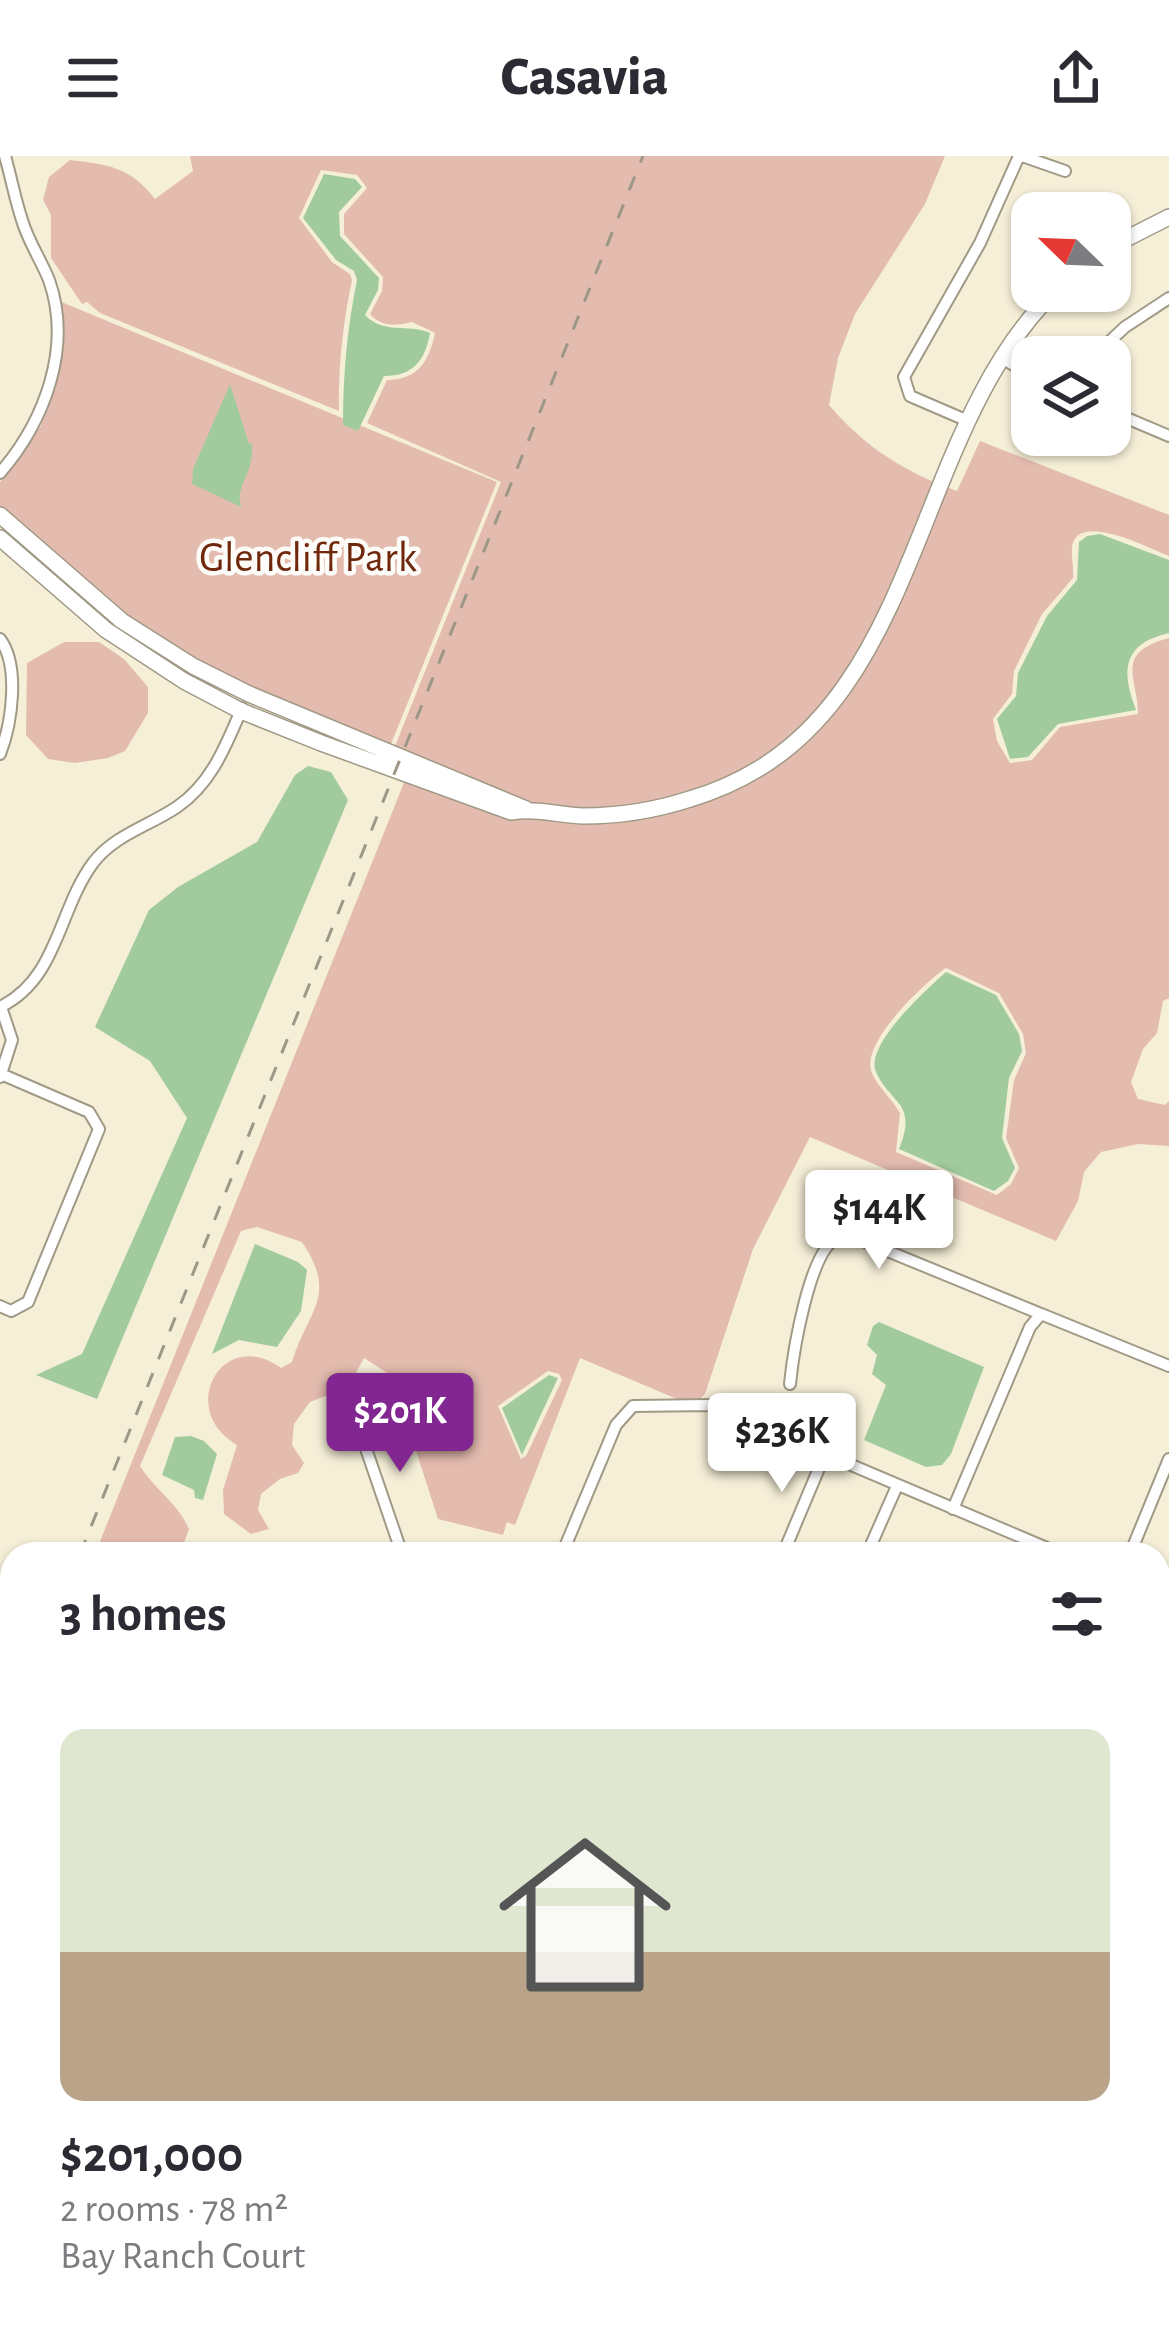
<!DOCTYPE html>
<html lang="en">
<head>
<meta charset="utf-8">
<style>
  :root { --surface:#fff; --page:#f2f2f3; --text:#2b2b33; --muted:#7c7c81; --accent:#822691 }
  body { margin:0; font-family:"Alegreya Sans",sans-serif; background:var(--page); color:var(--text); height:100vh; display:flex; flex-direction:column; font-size:45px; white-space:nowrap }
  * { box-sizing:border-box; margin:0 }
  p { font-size:39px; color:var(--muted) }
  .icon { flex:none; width:66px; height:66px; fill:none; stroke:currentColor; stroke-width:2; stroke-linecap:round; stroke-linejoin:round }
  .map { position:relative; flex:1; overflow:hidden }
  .sheet { position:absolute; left:0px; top:1386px; width:1170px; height:807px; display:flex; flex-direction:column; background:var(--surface); border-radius:36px 36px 0 0; box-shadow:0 3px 9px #0004 }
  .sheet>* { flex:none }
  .needle { width:78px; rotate:293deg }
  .fabs { position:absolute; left:1011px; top:36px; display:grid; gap:24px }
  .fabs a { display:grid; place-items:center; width:120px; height:120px; border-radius:24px; background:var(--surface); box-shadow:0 3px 9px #0004; font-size:60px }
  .price { position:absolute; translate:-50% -102px; padding:0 27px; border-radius:12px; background:#fff; color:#222; font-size:39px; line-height:78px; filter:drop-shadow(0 3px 6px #0008) }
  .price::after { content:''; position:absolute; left:50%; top:72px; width:36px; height:27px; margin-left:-18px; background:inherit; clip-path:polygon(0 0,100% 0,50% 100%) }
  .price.selected { background:var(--accent); color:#fff }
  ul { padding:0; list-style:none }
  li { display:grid; align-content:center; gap:24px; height:636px; padding:0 60px }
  li span { display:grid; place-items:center; height:372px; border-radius:24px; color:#555 }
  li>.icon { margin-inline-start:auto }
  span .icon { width:216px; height:216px; fill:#fffc; stroke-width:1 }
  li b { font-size:51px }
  h2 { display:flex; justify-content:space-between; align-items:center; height:144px; padding:0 60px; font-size:51px }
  header { display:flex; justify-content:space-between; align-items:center; height:156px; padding:0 60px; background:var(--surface); font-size:54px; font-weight:800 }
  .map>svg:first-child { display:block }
</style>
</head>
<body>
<header><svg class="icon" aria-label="menu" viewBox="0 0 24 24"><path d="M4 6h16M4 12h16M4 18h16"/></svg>Casavia<svg class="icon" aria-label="share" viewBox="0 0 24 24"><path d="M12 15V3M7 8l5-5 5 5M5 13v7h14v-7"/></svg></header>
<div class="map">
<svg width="1169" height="2192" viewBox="0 0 1169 2192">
  <rect width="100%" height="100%" fill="#f6efd8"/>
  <path fill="#ede4c6" d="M426,2181H723L735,2192H435Z"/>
  <path fill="#e4bcaf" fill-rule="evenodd" d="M190,0H945L925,48L855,158L838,202L829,249C861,286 891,307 936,327L882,458L829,544L757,607L694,637L638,651L586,655L530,649L393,595L501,326L367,267L387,224C418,224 429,205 435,177L412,166C396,170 381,171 370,158L382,135L383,121L344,78V58L367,32L357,19L321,14L299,62L332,106L350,118L352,124C343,168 338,210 339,255L100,157L87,146L82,148L51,102V59L43,44L49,21L70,4C110,9 130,11 155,43L193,15Z
    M59,145L497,326L389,593L230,524L122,460L0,354V326L41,270L56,231L63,170Z
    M980,285L1169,359V400C1151,393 1075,353 1072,392C1071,402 1074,411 1073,422L1042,458L1014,515L1012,538L993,563L997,585L1010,607L1032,604L1060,571L1138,558C1138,522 1113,497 1169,482V842L1163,845L1157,877L1143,893L1131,926L1138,943L1165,949L1169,945V990L1138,988L1101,996L1084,1016L1078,1045L1056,1085L810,981L753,1093L705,1238L699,1244L684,1246L580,1202L515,1369L507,1366L503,1379L438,1363L409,1273L406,1240L395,1222L364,1202L348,1231L310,1246L294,1268L292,1289L304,1307L298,1317L280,1323L261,1338L258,1354L269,1373L251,1378L224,1358L223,1334L237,1289C176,1254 222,1169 281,1212L292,1206C307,1155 339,1141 302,1086L257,1071L241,1075L140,1310C156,1335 177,1346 189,1373L180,1398H95L405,624L510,660L698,646L838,550C890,487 915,406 946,331L957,335ZM946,812L999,837L1023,878L1026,897L1014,924L1006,982L1019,1012L1011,1028L997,1039L896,996L900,957C892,943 878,931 872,917C859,888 924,827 946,812ZM548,1215L559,1218L562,1224L526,1300L521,1303L498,1250Z
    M64,486H99L124,503L148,531V557L125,595L108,602L75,607L48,603L26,579L27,507Z
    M12,1600V1699L4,1687L0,1688V1629Z
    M1169,1646V1851L1158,1861V1689Z"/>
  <path fill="#a1cb9d" d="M324,18L355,23L362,31L339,56L340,80L379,122L378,134L365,159C384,179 407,167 430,177C425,205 413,220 384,220L358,275L343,269C343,219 347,173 357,124L354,115L336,104L303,62Z
    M230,228L249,288L252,287C255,317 235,328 241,351L192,328L193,313Z
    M1100,378L1169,404V477C1122,488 1121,515 1136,554L1058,568L1028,601L1010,603L997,563L1016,540L1018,517L1047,460L1077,424L1079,386L1087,380Z
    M308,610L331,616L348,644L97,1243L36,1219L82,1198L187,962L150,905L95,871L149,754L178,731L257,686L295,619Z
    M946,816L996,839L1019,878L1022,895L1009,922L1002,982L1015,1012L1008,1025L994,1035L899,993C918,946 891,949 876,916C864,889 928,832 946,816Z
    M255,1088L298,1106L307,1114L301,1155L277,1191L239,1184L212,1198Z
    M879,1166L984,1211L951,1298L942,1309L926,1311L864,1284L886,1229L872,1218L877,1199L867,1189L873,1170Z
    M549,1219L558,1222L522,1299L502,1252Z
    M191,1280L204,1285L217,1298L203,1344L195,1342L194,1334L162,1319L175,1281Z
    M0,2058L12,2061V2181H129L125,2187L109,2186L104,2192H0Z
    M205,2181H420L431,2192H201Z"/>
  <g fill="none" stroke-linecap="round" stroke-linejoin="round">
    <g stroke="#a09985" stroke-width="14">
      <path id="street" d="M1022,0L1065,15
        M1000,201L1032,220
        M1093,201L1125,171L1169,142
        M1110,255L1169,280
        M968,265L910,240L904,221L980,87L1019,0
        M0,317C44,266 73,192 49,124C41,104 28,85 22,64C15,43 11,21 5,0
        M0,483C20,510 12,567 0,598
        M0,851C58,823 58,754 93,707C114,679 149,670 177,651C212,627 226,589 242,552
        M0,921L12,884L1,851
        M0,1150L11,1155L28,1146L99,973L89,956L1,918
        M790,1228C793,1198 809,1095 837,1082C845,1079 849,1080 856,1082L1041,1158
        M346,1260L361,1278L399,1389L398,1398
        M953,1353L1030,1171L1041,1158L1169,1210
        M562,1398L616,1269L633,1250L710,1249L1061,1398
        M783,1398L825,1298
        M867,1398L897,1330
        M1130,1398L1169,1303
        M0,1876H12
        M1158,2092L1169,2102"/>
    </g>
    <g stroke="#a09985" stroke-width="18">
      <path id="secondary" d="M1110,91L1169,61
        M0,359L122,465L193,510L249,538L526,653
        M0,382L106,474L184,525L241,555L321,587L511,656C535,652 559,659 583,660C619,660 656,654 690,643C927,573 902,284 1055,135"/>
    </g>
    <use href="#street" stroke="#fff" stroke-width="10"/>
    <use href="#secondary" stroke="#fff" stroke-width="15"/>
    <path stroke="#9c9787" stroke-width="3" stroke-dasharray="15 15" stroke-linecap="butt" d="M80,1398L643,0
      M0,1597L12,1568"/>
  </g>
  <g text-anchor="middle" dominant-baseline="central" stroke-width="9" stroke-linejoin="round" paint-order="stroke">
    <g font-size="42" fill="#70280d" stroke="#fefcf8">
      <text x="308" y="402">Glencliff Park</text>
    </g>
  </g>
</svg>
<div class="fabs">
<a><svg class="needle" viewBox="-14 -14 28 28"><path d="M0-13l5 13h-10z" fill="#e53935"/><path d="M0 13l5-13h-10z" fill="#7c7c81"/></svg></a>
<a><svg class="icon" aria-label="layers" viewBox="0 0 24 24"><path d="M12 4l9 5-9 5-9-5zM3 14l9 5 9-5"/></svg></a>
</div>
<b class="price" style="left:879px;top:1116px">$144K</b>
<b class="price selected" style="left:400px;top:1319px">$201K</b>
<b class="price" style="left:782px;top:1339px">$236K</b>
<section class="sheet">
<h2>3 homes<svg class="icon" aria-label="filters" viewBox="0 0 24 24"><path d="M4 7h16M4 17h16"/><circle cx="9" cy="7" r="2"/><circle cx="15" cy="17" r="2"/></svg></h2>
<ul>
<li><span style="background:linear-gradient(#dfe7d0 60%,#b9a48a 0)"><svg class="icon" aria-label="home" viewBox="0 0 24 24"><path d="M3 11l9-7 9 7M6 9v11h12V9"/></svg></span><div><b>$201,000</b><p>2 rooms · 78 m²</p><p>Bay Ranch Court</p></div></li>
</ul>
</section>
</div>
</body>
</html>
